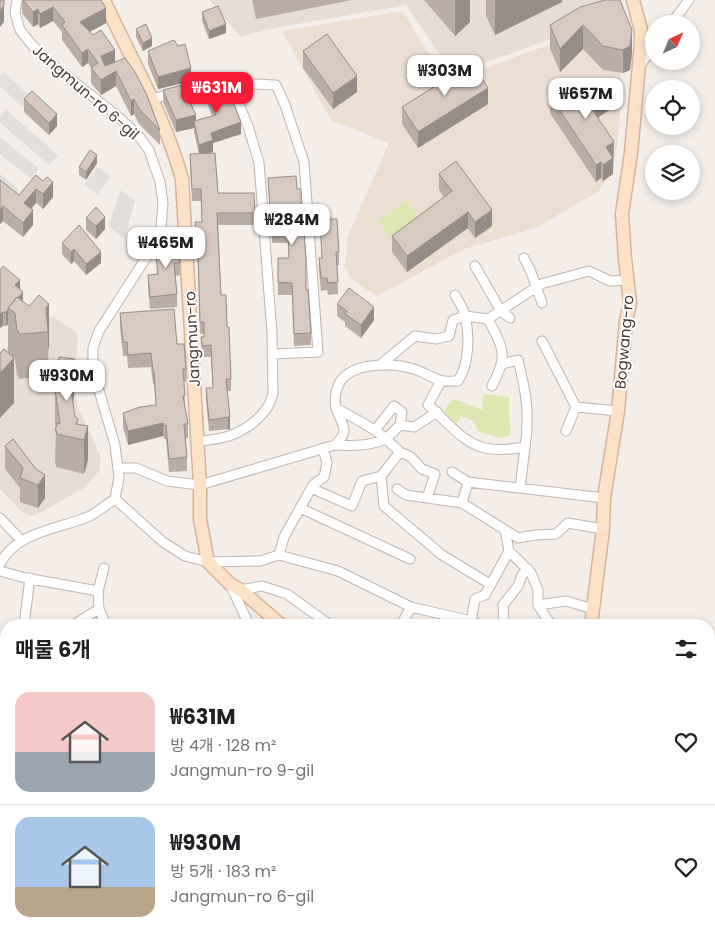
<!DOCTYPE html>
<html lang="ko">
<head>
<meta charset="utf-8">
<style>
  :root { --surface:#fff; --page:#f6f6f6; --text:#202124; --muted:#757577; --line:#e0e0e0; --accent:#f71c36 }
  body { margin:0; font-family:Poppins,"Noto Sans KR",sans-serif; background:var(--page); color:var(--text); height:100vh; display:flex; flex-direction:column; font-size:19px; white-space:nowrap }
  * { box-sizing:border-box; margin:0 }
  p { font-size:16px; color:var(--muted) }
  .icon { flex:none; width:28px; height:28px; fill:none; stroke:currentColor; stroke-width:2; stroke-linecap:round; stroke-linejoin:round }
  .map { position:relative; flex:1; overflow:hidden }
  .drawer { position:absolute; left:0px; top:619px; width:715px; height:321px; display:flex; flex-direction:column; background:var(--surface); border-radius:20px 20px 0 0; box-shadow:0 2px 8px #0003 }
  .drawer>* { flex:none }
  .needle { width:32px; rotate:44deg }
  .controls { position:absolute; left:645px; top:15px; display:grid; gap:10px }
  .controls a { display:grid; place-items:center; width:55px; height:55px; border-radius:50%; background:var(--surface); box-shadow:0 2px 8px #0003; font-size:25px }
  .price { position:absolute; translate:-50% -42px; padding:0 11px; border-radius:10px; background:#fff; color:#222; font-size:16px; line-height:32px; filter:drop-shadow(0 1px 2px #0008) }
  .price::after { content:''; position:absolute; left:50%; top:30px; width:15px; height:11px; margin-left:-8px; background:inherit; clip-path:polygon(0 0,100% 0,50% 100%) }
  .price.active { background:var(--accent); color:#fff }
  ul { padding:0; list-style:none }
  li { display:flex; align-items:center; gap:15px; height:125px; padding:0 15px }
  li+li { border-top:1px solid var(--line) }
  li span { display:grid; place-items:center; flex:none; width:140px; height:100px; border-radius:15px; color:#555 }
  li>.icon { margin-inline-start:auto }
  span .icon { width:60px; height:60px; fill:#fffc; stroke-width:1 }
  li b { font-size:21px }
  h2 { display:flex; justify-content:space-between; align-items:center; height:60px; padding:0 15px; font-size:21px }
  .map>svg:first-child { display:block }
</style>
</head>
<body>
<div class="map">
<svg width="715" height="939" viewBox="0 0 715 939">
  <rect width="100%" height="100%" fill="#f4ede8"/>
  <path fill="#e8ddd6" d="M209,0H606L601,21L453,74L406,5L269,29L241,37Z
    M40,317H53L77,333L78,343L74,370L77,404L101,458L99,471L85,487L42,512L31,516L22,512L0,489V355L28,323Z
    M558,934H656L659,939H557Z"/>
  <path fill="#edded2" d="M403,11L447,84L528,52L607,26L622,79L619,126L616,154L605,181L599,191L536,228L464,249L377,296L351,279L345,266L348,236L389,143L331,120L282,31Z
    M44,934H353L349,939H41Z"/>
  <path fill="#dee7b2" d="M406,201L418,217L390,237L378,221Z
    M483,394L509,397L510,435L502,438L479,432L473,421L461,416L456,425L444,411L453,399L482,410Z
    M214,934H320L316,939H221Z"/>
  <path fill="#e2dfdd" d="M4,72L31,97L22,107L0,86V76Z
    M6,110L58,155L49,165L0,123V117Z
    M0,137L39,169L31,179L0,154Z
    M98,167L111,177L97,194L84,185Z
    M0,174L19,190L14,197L0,185Z
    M120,190L135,201L124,239L109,226Z"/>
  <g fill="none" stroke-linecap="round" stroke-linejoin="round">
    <g stroke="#c2b5ae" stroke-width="11">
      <path id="street" d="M17,0L15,13L20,30L32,45L49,62L115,114L138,135L149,150L160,182L163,203L161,227L153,247L99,331L93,348V370L115,445L119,477L115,499L163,542L185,556L208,562L260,561L279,555L338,571L411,607L467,620L480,625
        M671,24L689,0
        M639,66L654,47
        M230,83L276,85L285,105L304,162L318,352L272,354
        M152,99L202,85L230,83L248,126L259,163L272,333L273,393C269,414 248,429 229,436C219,439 207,440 197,442
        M524,258L531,272L542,303
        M475,266L501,311L510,318
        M488,319C503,348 509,355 492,386
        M542,341L576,407L618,411
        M502,364L518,360C526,392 530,414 525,447
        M380,365L415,336L436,339L449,336L453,320L465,316L488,319L541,284L589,271L610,281L628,280
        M441,381L428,405C446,420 462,443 485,448C499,451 512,449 525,447L520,488
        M336,408C353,418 372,426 386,439L400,425L402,412L394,406L376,429
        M400,425L414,427L437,412
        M566,431L576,407
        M335,445C350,431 343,426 337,411C333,402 336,385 343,378C359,362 395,363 414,369C423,372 431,377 439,380C445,382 452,381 458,381C469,364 470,336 465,316C464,309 459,302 455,295
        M400,452L411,457L422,469L435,474L427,498
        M118,468H136L167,481L200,485L335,445C354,446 369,446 386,439L400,452L381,476L384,506L442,555L490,584
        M452,472L468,482L604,498
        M311,488L352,506L362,481L381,476
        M397,489L406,495L462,503L518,538L535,535L556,534L568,523L603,529
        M462,503L468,482
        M300,508L410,559
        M0,518L21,540
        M505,530L509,551L531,573L538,590V605L549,622
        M279,555L284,537L313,485L324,477L327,463L323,448
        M0,564C16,531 60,529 90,516C99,511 107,504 115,499
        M0,571L26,578L98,591L99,609L106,625
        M230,584L249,625
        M241,590L262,586L287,594L330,625
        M98,591L104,568
        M538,605L566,601L593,609
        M471,622L475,599L485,595L509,551
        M24,625L30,578
        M73,625L99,609
        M401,625L411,607
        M503,625L504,623L503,605L518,586L522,575L528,569
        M0,684L6,685
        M0,715L6,721
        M0,814H6
        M0,871L4,894L0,912
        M709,905H715
        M423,934L425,936
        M530,934L531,939
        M660,934L664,939
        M692,934L696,939
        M18,939V934
        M488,939L499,934"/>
    </g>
    <g stroke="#d6b69b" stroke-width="15">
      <path id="secondary" d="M104,0C131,60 165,116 182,179L200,485V519L208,562L230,584L241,590L281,625
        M591,625L603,529L604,498L618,411L626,321L630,303L625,259L622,214L631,153L641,43V30L633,0
        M551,939V934"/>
    </g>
    <use href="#street" stroke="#fff" stroke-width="9"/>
    <use href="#secondary" stroke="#fee2c8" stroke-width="12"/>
  </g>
  <path fill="#baada6" d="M22,0H101L106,23L90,32L115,62L160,130V145L139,124L134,114L131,116L116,86L101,95L91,83V68L88,63L82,67L62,40V32L53,21L40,28L38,24L33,27L22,13Z
    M252,0H352L256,19Z
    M424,0H470V22L455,36Z
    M486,0H562V2L495,35L486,16Z
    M580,7L632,54L630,70L623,73L603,70L583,49L560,72L550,48V25Z
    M202,12L226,33L209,39L202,21Z
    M136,29L152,46L143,51L136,37Z
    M148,51L191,81L158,89L148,64Z
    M303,51L357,92L333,109L303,68Z
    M205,87L241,134L213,143V152L209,153L218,193L255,213V225H218L221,295L227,327L231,379V391H227L230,429L209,431L206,400V388H213L211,357H202L201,337H204V334H200L198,265L195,234V222H202L201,201H192L190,166V154H199L194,132V128L176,132L163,102V90L191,105L196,121L212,116L205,98Z
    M589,92L609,110L598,118L614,158H613V174L603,181L601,178L596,182L550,113V96Z
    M24,99L57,126L49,135L24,112Z
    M488,104L418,148L402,124V107Z
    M97,163L86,180L79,175V167Z
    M439,174L492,226L475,238L468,228L407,272L392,252V236L444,197L439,190Z
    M36,175L53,197L43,209L36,203L31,209L33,225L23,237L3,221L0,224V180L19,195Z
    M268,178L302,234L306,290L311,333V345L294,346L292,295H278V258H289L288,243H272V219H270Z
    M86,218L105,229L96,239L86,230Z
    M320,219L339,252V265H337L338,294L328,295L327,290L321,291L319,270V258H322Z
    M62,243L101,263L86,275L74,261L71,264L62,254Z
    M156,255L180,263V275L175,276L177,294V307L150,309L148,287V275L157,274Z
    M0,270L20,289L23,302L29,306L49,304L48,376L19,379L18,375L17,376L15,358L8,353V324L6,326H3Z
    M337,304L374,320L361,338L345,326V322L337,316Z
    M120,313L177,344L186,369V382H184L185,407L188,424V438H185L187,457V471L169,472L166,439H164L163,436L128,445L123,427V413L156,405L154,384H153L151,367L128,368L127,356H123L120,326Z
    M55,389L74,393L73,405L75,417L78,424L88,426V460L84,474L56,467V465L55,464L56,428L55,423Z
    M13,439L45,498L38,508L20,502V488L5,469V446Z
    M621,934H662V939H621Z"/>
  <path fill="#978d87" d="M455,0H470V22L455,36Z
    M495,0H562V2L495,35Z
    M4,5V22L0,27V11Z
    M53,7V21L40,28V14Z
    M106,8V23L80,37V22Z
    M38,9V24L33,27V12Z
    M226,24V33L209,39V31Z
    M583,25V49L560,72V49Z
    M632,30V54L630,70L623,73V50Z
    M152,38V46L143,51V43Z
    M88,49V63L82,67V53Z
    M115,50V64L101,71V56Z
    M191,68V81L158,89V77Z
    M116,71V86L101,95V80Z
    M357,76V92L333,109V93Z
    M488,88V104L418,148V132Z
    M191,94V106L187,95Z
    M609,94V110L590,123V106Z
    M134,99V114L131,116V101Z
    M57,114V126L49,135V123Z
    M196,115V127L194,121V128L176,132V120Z
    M241,122V134L213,143V152L199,156V145L211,133Z
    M614,142L613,174L603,181V165L606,147Z
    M97,155V163L86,180V172Z
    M601,162V178L596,182V165Z
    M53,182V197L43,209V194Z
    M36,189V203L24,217V203Z
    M3,206V221L0,224V210Z
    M33,210V225L23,237V223Z
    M492,210V226L475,238V222Z
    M468,212V228L407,272V256Z
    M105,217V229L96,239V226Z
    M74,249V261L71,264V252Z
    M101,252V263L86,275V264Z
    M20,280V294L15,285Z
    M23,292V306L15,313L9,309Z
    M49,304V348L48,349V332L46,308Z
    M374,307V320L361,338V325Z
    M8,310V324L6,326V312Z
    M3,312V326L0,328V314Z
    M14,358V403L0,418V373Z
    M74,359V393L71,424V390Z
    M230,417V429L228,430V418Z
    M163,423V436L128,445V431Z
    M88,426V460L84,474V440Z
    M45,475V498L38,508V485Z
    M6,755V763L0,766V758Z
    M590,934H595V939H590Z
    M659,934H662V939H658Z"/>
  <path fill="#d8c9c1" stroke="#978d87" d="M0,0H4V5L0,11Z
    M23,0H101L106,8L80,22L93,35L101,30L115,50L101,56L105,66L125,58L135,72L146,93L160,130L139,109L134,99L131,101L116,71L101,80L91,68L98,63L88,49L82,53L62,25L65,22L53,7L40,14L38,9L33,12Z
    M605,0H620L632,30L630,46L623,50L603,46L583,25L560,49L550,25L580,7Z
    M218,6L226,24L209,31L202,12Z
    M146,24L152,38L143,43L136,29Z
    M327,34L357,76L333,93L303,51Z
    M174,40L178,46L185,44L191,68L158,77L148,51Z
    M472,63L488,88L418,132L402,107Z
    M583,83L589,92L602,83L609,94L590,106L614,142L606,147L613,158L603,165L601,162L596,165L550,96L561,89L565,95Z
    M186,84L191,94L187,95L196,115L176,120L163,90Z
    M226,84L241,122L211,133L213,140L199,145L194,121L216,115L205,87L211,85Z
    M32,91L57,114L49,123L24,99Z
    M90,150L97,155L86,172L79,167Z
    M215,153L218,193H254L255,213H217L221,295H226L227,327H229L231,379H226L230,417L209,420L206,388H213L211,345L202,346L201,337H204V322H200L198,253L195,222H202L201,189H192L190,154Z
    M456,161L492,210L475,222L468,212L407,256L392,236L452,191L439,174Z
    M36,175L43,181L47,177L53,182L43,194L36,189L24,203L33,210L23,223L3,206L0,210V180L19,195Z
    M296,176L297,189H301L302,234L304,233L306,259V290H308L311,333L294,334L292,283L278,282V258H289L288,231H272V207H270L268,178Z
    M96,207L105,217L96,226L86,218Z
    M320,219H337L339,252H336L338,282L328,283L327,278H321L319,258H322Z
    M79,225L101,252L86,264L74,249L71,252L62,243Z
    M178,234L180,263H174L177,294L150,297L148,275L158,274L156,255L168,235Z
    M3,266L20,280L15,285L23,292L18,298L17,297L8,308V310L6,312H3L0,314V270Z
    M349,288L374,307L361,325L345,314L347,311L337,304Z
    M39,295L49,304L46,308L48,332L19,334L18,331H17L15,313L8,308L17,297L29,306Z
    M174,309L177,344H184L186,369H183L185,396H183L188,424H184L187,457L169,459L166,425L164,426L163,423L128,431L123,413L140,407L156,405L154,371H153L151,353L128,355L127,342H123L120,313Z
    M4,349L14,358L0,373V353Z
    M59,357L74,359L71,390L75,417L78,419L76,424L88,426L84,440L56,434L57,431H55L57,423L60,424L55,389Z
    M13,439L35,468L45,475L38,485L20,478L23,468L5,446Z
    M0,744L6,755L0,758Z
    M153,934H169L170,935L167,939H149Z
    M570,934H590V939H569Z
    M636,934H659L658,939H636Z"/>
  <g text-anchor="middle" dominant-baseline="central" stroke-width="4" stroke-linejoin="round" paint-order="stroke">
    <g font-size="15" fill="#473c37" stroke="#fff">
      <text transform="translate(86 92) rotate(41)">Jangmun-ro 6-gil</text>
      <text transform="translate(192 339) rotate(-93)">Jangmun-ro</text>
      <text transform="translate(624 342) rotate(-85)">Bogwang-ro</text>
    </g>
  </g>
</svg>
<div class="controls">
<a><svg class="needle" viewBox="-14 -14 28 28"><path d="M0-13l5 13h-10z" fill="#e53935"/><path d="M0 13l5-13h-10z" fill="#757577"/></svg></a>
<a><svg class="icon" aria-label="locate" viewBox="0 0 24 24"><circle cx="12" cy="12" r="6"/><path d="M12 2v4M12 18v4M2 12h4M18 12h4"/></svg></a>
<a><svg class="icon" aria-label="layers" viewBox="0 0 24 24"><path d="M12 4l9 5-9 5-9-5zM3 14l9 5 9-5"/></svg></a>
</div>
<b class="price" style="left:445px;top:97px">₩303M</b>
<b class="price active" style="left:217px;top:114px">₩631M</b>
<b class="price" style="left:586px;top:120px">₩657M</b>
<b class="price" style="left:292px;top:246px">₩284M</b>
<b class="price" style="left:166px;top:269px">₩465M</b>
<b class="price" style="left:67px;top:402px">₩930M</b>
<section class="drawer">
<h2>매물 6개<svg class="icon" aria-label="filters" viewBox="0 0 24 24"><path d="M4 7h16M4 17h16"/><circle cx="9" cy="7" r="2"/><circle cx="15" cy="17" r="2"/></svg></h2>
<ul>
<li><span style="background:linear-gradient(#f6c9c9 60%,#9aa5b1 0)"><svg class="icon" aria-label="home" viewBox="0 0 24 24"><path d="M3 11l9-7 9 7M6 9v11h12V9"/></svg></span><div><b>₩631M</b><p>방 4개 · 128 m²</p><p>Jangmun-ro 9-gil</p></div><svg class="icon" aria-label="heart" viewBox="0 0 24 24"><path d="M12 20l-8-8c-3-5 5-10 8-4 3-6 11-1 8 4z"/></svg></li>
<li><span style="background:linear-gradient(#a9c7e8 70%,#b9a48a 0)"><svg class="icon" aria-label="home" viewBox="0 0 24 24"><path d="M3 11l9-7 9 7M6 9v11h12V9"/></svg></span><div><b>₩930M</b><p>방 5개 · 183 m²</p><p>Jangmun-ro 6-gil</p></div><svg class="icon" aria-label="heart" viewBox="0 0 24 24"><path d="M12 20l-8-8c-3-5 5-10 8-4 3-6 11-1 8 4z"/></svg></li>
</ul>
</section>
</div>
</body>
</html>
